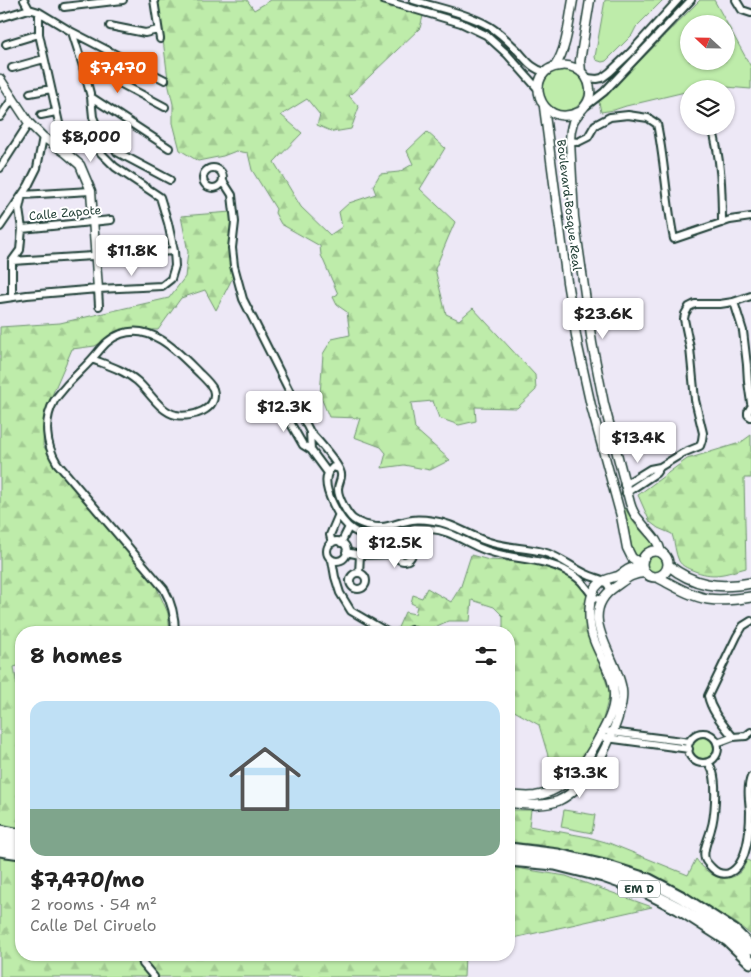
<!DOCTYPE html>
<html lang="en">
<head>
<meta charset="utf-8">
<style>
  :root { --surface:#fff; --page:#f6f6f6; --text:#222; --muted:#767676; --line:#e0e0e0; --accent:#ea580c }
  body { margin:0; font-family:"Shantell Sans",sans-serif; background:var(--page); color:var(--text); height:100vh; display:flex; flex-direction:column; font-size:19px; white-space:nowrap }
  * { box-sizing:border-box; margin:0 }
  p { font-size:16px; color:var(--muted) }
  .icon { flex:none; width:28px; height:28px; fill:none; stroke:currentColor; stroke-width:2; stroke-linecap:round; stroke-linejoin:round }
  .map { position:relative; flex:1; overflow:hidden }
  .drawer { position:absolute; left:15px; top:626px; width:500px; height:335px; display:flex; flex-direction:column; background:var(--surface); border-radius:20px; box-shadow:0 1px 4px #0004 }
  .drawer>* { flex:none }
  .needle { width:32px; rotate:292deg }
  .tools { position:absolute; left:680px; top:15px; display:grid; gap:10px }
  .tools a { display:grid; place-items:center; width:55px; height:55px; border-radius:50%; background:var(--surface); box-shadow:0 1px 4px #0004; font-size:25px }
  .price { position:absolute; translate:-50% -42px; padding:0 11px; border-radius:5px; background:#fff; color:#222; font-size:16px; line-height:32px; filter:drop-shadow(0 1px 2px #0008) }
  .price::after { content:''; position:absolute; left:50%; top:30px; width:15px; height:11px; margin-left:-8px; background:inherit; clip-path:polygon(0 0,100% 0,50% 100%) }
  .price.on { background:var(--accent); color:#fff }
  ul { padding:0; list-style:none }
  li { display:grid; align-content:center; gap:10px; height:265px; padding:0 15px }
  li+li { border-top:1px solid var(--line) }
  li span { display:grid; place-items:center; height:155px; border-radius:15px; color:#555 }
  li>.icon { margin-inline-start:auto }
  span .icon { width:90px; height:90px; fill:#fffc; stroke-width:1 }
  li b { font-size:21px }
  h2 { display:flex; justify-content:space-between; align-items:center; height:60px; padding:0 15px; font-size:21px }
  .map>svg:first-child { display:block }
</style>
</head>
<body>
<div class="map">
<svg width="751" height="977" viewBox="0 0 751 977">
  <defs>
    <pattern id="forest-firs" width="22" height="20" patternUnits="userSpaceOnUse" patternTransform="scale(1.25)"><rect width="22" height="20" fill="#beecaa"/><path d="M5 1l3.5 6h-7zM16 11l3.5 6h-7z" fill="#a3cb93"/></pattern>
  </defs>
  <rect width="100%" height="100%" fill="#ede8f6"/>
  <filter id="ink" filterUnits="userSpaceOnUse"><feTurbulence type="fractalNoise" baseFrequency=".02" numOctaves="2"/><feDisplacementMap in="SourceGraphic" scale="10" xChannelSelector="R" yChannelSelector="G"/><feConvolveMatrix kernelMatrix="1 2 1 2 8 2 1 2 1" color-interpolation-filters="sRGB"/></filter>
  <g filter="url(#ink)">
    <path fill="#beecaa" stroke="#6e946f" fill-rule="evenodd" d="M605,0H663L636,27L632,35L606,61L602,62L596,60L595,57Z
      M700,0H714L751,67V89L726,87L719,89H689V92H685L626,106L614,110L601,112L599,102ZM689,24H726V61H689Z
      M543 90a21 21 0 1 1 42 0a21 21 0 1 1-42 0Z
      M625,508C630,517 634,524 641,531C646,538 653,542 657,549C648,549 643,552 636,557L632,551L630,538L622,509Z
      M644 563a10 10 0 1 1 20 0a10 10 0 1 1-20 0Z
      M690 748a13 13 0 1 1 26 0a13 13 0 1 1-26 0Z
      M564,810L595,815L592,833L561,827Z"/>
    <path fill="url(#forest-firs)" stroke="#6e946f" d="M158,0H247L254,10L271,0H376L423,16L420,28L349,96L359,107L351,129L333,132L317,125L320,115L307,99L281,115L302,133L274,162L301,207L330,235L342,227L339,212L349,203L376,194L373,186L380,174L399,172L413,164L407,151L427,132L445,148L420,189L455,222L448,238L435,269L446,314L459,320L473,308L535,375L536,390L517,408L475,407L476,421L459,425L439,418L433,401L411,403L415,429L450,460L430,470L404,465L382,468L386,453L381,447L354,437L360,418L329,417L320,395L323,354L332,339L350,335L347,312L337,305L333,297L338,294L321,255L320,246L281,224L275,213L276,209L252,170L248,153L236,151L223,156L198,161L180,150L173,123V104L169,87Z
      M231,212L232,226L229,247L233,277L216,310L205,290L181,298L158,330L126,329L95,346L72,349L44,414L43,446L156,586L168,613L170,632H21V665L14,667L21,712V955H465L464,977H0V327L60,323L169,298L185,277L188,252L181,216Z
      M751,435V478H744L746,568C724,574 714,579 692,570C687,568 682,566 679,561C675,553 675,542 672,534L658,528L650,522L638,495L687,459L740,443Z
      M471,555L489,560L524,562L548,566L573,578L589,596L586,624L610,693L603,719L587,752L561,779L554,776L539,725L509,708V632H503V616L494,607L472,600L470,621H448L424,632L412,627L396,632L405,612L415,614L417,606L411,603L413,595L422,598L427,588L451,602L461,586Z
      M514,810H531L529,826L588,837L609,843L688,875L696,859C706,872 718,883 735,876C737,874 740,873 741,871C744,868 745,863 747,860L751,862V935L736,923L682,892L566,851L540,845L509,842V811Z
      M509,868H516L566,876L652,907L509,939Z"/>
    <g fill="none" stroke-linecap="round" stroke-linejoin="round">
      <g stroke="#1f3d34" stroke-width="10">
        <path id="minor" d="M24,0L29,9L39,12L72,32L165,80
          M154,0L160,39
          M383,0L461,23L486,35L507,54L538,89
          M413,0C438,8 466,13 489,26C497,31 506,39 513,46C525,57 529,68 545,72
          M736,0L742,10L751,13
          M64,7L123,0
          M39,12V34L61,132
          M0,18L29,9
          M110,26L145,33L158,30
          M6,44L39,34
          M82,63L165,107
          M12,68L44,59
          M587,78L597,79L602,78L610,72L629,54L678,0
          M30,93L51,89
          M91,97L169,148
          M586,106L604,92L691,0
          M41,115L56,112
          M0,117L13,98
          M712,127C721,159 722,189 722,223
          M99,130C105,137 114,144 117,152L170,180
          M570,141L578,142L588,137L595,125L610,117L628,115L648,118L657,124C665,162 666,201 674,239L730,220L751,217
          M203 178a10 10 0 1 1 20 0a10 10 0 1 1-20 0Z
          M0,168L29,123
          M223,181L232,195L235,222L232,248L234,266L243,299L310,432C317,439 340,465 341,474C342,479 338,484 338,489C338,497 347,514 353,519C357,522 366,525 371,526C385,530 398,522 412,520C418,519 427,520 434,521C452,523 467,534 483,540C503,548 523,547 543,552C559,556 571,567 586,574C597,580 606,577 610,590
          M0,227L28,186L37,168L43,137
          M22,229L111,220
          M12,261L174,251
          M98,289L99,306
          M12,297V261L20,250L22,229L19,209L22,195L91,191
          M0,299L27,295L98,289L162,286L171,279L175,266L174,251L168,223L160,197L115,167L100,152L98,129L93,117L91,97L82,63L72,32
          M734,302L743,331L747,365L748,382L751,403
          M92,359C107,365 124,370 137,381C149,391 159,411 176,415C191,418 220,410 213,389C210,383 203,377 198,372C178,352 152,323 121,334C107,339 101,349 92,359C84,368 74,377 66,386C62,391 57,396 54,401C43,421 46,445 57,463L164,589C172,603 175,616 175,632
          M292,397L283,410L303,445L311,450
          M751,407L748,412V415L751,417
          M310,432L311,450L328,473
          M339,469L333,467C331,469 329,471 328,473C321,488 340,522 353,530C361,535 377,538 386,536C396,535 405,530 415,528C420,528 426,528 431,529C449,530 463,541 480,548C508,561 541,556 568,572C574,575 581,580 585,586C589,590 591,595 595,598L602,600
          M624,485L650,469L660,467
          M626,493L656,473L660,467L683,453L700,446L702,440L703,433L695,400L690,348L684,319L685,314L689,307L695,304H720L733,302L751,296
          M327 551a10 10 0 1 1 20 0a10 10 0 1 1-20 0Z
          M332,543L330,535L339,514
          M341,543L349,527
          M396 553a8 8 0 1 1 16 0a8 8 0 1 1-16 0Z
          M346,552L360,555L397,554
          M332,560L335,577L340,593L351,611L387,632
          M350 581a8 8 0 1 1 16 0a8 8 0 1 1-16 0Z
          M359,573L360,555
          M407,632L411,630L416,632
          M603,731L690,742
          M688 748a15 15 0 1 1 30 0a15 15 0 1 1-30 0Z
          M599,737L689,749
          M733,737C723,724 712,713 708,696L737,636L743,626L751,621
          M717,743L733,737L746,736L751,732
          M708,762C710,765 712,769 713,772C717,785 715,817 711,829C709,838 702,850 705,859C706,862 710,866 712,868C717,873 723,875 729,873C748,865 750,829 750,811C749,800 747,787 751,777
          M141,955L143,964L154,977"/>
      </g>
      <g stroke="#1f3d34" stroke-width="11">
        <path id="tertiary" d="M555,66C567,49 569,21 573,0
          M581,72L580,61L590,0
          M0,79L29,123L43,137L66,153L80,165L91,191L98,289
          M544,107L567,282L578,347L591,406L621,516L627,548L632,558L642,564
          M579,112C538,131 522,69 560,66C565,65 570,66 575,68C583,72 589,79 590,89C592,104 579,110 573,122C571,128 570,134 570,141L574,217L592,343L604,404L630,503C632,510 635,516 640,521C648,532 658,539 661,552
          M509,795C517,796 527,797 535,796C568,791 586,763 600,736C606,725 614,711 614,697C615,677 601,659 594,640C588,625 586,594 600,583C605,579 612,578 618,576C621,574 624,572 627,570C632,567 637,566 642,565
          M509,803C525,804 543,807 558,801C567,797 575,790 582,783C599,767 625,713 622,690C618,656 574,615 615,587C625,580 632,573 645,573"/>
      </g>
      <g stroke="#1f3d34" stroke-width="12">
        <path id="secondary" d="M642 564a13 13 0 1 1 26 0a13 13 0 1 1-26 0Z
          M668,565C694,586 719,589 751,583
          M657,577C673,585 690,596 708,599C723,601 737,599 751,597"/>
      </g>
      <g stroke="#1f3d34" stroke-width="15">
        <path id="motorway" d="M0,831L21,835
          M0,840L21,843
          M509,849L558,855L605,866L649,880L683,898L734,931L751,948
          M0,850L21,853
          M509,860L555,864L603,876L643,890L678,908L728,940L751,962"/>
      </g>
      <use href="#minor" stroke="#fff" stroke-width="6"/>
      <use href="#tertiary" stroke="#fff" stroke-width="8"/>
      <use href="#secondary" stroke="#fff" stroke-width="9"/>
      <use href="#motorway" stroke="#fff" stroke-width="11"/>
    </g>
  </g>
  <g text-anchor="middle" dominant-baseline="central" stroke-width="4" stroke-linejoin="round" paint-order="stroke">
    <rect fill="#fff" stroke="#627771" stroke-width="1" x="618" y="880.5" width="42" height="17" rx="4"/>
    <g font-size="11" font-weight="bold" fill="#1f3d34">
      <text x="639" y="889">EM D</text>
    </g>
    <g font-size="12" fill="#1f3d34" stroke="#fff">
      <text transform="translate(569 205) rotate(83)">Boulevard Bosque Real</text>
      <text transform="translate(65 213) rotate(-5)">Calle Zapote</text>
    </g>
  </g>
</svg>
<div class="tools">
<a><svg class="needle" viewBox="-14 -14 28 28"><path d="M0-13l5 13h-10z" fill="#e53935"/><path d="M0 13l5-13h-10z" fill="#767676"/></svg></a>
<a><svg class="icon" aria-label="layers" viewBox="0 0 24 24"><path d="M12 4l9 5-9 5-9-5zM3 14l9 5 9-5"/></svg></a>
</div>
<b class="price on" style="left:118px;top:94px">$7,470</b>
<b class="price" style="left:91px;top:163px">$8,000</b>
<b class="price" style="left:132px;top:277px">$11.8K</b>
<b class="price" style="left:603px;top:340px">$23.6K</b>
<b class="price" style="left:284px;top:433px">$12.3K</b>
<b class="price" style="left:638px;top:464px">$13.4K</b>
<b class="price" style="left:395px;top:569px">$12.5K</b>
<b class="price" style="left:580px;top:799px">$13.3K</b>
<section class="drawer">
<h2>8 homes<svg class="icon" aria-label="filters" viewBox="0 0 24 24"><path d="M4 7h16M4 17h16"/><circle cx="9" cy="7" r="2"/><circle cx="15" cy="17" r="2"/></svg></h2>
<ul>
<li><span style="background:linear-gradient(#bfe0f5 70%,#7fa58c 0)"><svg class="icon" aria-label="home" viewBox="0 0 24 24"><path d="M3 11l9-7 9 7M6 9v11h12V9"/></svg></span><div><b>$7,470/mo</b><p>2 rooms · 54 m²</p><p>Calle Del Ciruelo</p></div></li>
</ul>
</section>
</div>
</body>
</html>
